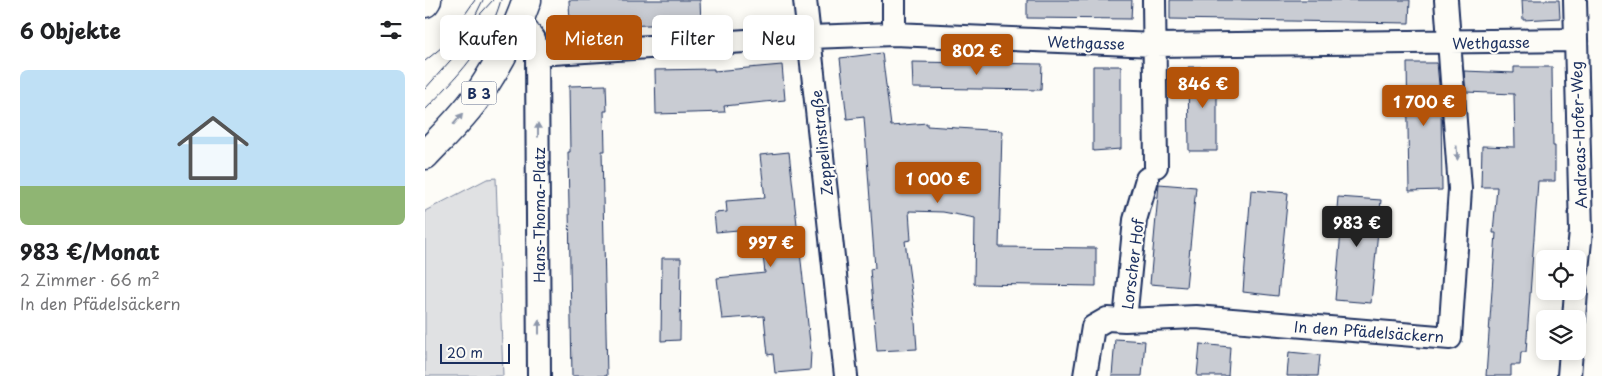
<!DOCTYPE html>
<html lang="de">
<head>
<meta charset="utf-8">
<style>
  :root { --surface:#fff; --page:#f2f2f2; --text:#202124; --muted:#757577; --line:#e0e0e0; --accent:#b45309 }
  body { margin:0; font-family:"Playpen Sans",sans-serif; background:var(--page); color:var(--text); height:100vh; display:flex; flex-direction:column; font-size:19px; white-space:nowrap }
  * { box-sizing:border-box; margin:0 }
  p { font-size:16px; color:var(--muted) }
  .icon { flex:none; width:28px; height:28px; fill:none; stroke:currentColor; stroke-width:2; stroke-linecap:round; stroke-linejoin:round }
  .map { position:relative; flex:1; overflow:hidden }
  .panel { display:flex; flex-direction:column; background:var(--surface); width:425px }
  .panel>* { flex:none }
  .top-card { position:absolute; left:15px; top:15px; width:475px; height:45px; display:flex; gap:10px }
  .controls { position:absolute; left:1111px; top:250px; display:grid; gap:10px }
  .controls a { display:grid; place-items:center; width:50px; height:50px; border-radius:8px; background:var(--surface); box-shadow:0 2px 12px #0003; font-size:25px }
  .scale { position:absolute; left:15px; bottom:12px; width:70px; box-sizing:border-box; padding-left:5px; border:2px solid #1b2f5e; border-top:0; font-size:14px; line-height:18px; white-space:nowrap; color:#1b2f5e; -webkit-text-stroke:4px #fdfcf7; paint-order:stroke }
  .price { position:absolute; translate:-50% -42px; padding:0 11px; border-radius:5px; background:var(--accent); color:#fff; font-size:16px; line-height:32px; filter:drop-shadow(0 1px 2px #0008) }
  .price::after { content:''; position:absolute; left:50%; top:30px; width:15px; height:11px; margin-left:-8px; background:inherit; clip-path:polygon(0 0,100% 0,50% 100%) }
  .price.active { background:#222; color:#fff }
  ul { padding:0; list-style:none }
  li { display:grid; align-content:center; gap:10px; height:265px; padding:0 20px }
  li+li { border-top:1px solid var(--line) }
  li span { display:grid; place-items:center; height:155px; border-radius:8px; color:#555 }
  li>.icon { margin-inline-start:auto }
  span .icon { width:90px; height:90px; fill:#fffc; stroke-width:1 }
  li b { font-size:21px }
  h2 { display:flex; justify-content:space-between; align-items:center; height:60px; padding:0 20px; font-size:21px }
  .tag { padding:0 18px; border-radius:8px; background:var(--surface); box-shadow:0 2px 12px #0003; font-size:18px; line-height:45px }
  .tag.active { background:var(--accent); color:#fff }
  main { display:flex; flex:1; min-height:0 }
  .map>svg:first-child { display:block }
</style>
</head>
<body>
<main>
<section class="panel">
<h2>6 Objekte<svg class="icon" aria-label="filters" viewBox="0 0 24 24"><path d="M4 7h16M4 17h16"/><circle cx="9" cy="7" r="2"/><circle cx="15" cy="17" r="2"/></svg></h2>
<ul>
<li><span style="background:linear-gradient(#bfe0f5 75%,#8fb573 0)"><svg class="icon" aria-label="home" viewBox="0 0 24 24"><path d="M3 11l9-7 9 7M6 9v11h12V9"/></svg></span><div><b>983 €/Monat</b><p>2 Zimmer · 66 m²</p><p>In den Pfädelsäckern</p></div></li>
</ul>
</section>
<div class="map">
<svg width="1177" height="376" viewBox="0 0 1177 376">
  <rect width="100%" height="100%" fill="#fdfcf7"/>
  <filter id="ink" filterUnits="userSpaceOnUse"><feTurbulence type="fractalNoise" baseFrequency=".02" numOctaves="2"/><feDisplacementMap in="SourceGraphic" scale="10" xChannelSelector="R" yChannelSelector="G"/><feConvolveMatrix kernelMatrix="1 2 1 2 8 2 1 2 1" color-interpolation-filters="sRGB"/></filter>
  <g filter="url(#ink)">
    <path fill="#e0e1e3" stroke="#7e88a0" d="M71,178L78,376H0V211L62,179Z"/>
    <path fill="#c9ccd3" stroke="#1b2f5e" d="M144,0H275L276,23L145,28Z
      M602,0H707L706,19L602,18Z
      M745,0H985L984,23L745,19Z
      M1097,0H1134L1135,18L1098,20Z
      M457,53L466,126L502,123V126L577,131L574,247L671,248V286L549,284L550,218L518,212L484,211L486,240L480,241L489,308L492,349L452,351L445,269L450,268L439,117L422,119L415,58Z
      M487,62L617,64L616,90L488,88Z
      M982,63H1012L1016,106L1017,190L984,191Z
      M357,65L360,100L299,106L300,112L231,114L230,70L289,69V71Z
      M668,66H696V149L668,151Z
      M763,67H792V151H764Z
      M1089,67H1127L1128,146H1130V181H1113L1101,352H1096L1095,365H1086V376H1061L1071,233H1068L1072,187H1056L1057,146L1090,147L1089,94L1041,92L1039,71L1089,73Z
      M181,85L182,111H179L180,151H177L182,376H147L143,152H145L144,86Z
      M364,152L386,352L385,370L350,373L348,354L343,355L339,316L297,319L292,278L340,273L335,228L291,232L289,213L302,212L301,201L340,198L335,155Z
      M734,184L771,187L761,287L725,284Z
      M826,190L863,193L853,296L818,292Z
      M913,197L956,200L946,303L910,300L917,220H911Z
      M237,258H256L255,340L236,341Z
      M690,339L720,341L717,376H687Z
      M775,344L805,347L803,376H772Z
      M864,352L895,355L893,376H862Z"/>
    <g fill="none" stroke-linecap="round" stroke-linejoin="round">
      <g stroke="#1b2f5e" stroke-width="26">
        <path id="minor" d="M380,0L421,376
          M469,0V34
          M729,0L731,166
          M1150,0L1156,231L1152,270
          M95,21L109,39L112,54L114,376
          M112,54L385,37L469,34L730,45L1150,40
          M1149,319L1151,291
          M700,320L710,220L722,179
          M660,376L668,327L682,319L700,320L771,317L1025,338L1035,189L1021,0
          M1144,376L1146,351"/>
      </g>
      <g stroke="#1b2f5e" stroke-width="31">
        <path id="major" d="M0,3L2,0
          M0,155C19,135 39,116 54,94C73,65 91,32 102,0"/>
      </g>
      <use href="#minor" stroke="#fdfcf7" stroke-width="22"/>
      <use href="#major" stroke="#fdfcf7" stroke-width="28"/>
      <path stroke="#1b2f5e" stroke-width="1" d="M27,33L50,0
        M0,61L49,21L68,0
        M0,89L32,53L58,0
        M0,110C32,77 63,46 76,0"/>
    </g>
    <defs><path id="oneway-solid" d="M-6-.8H1V-3.2L6.5 0L1 3.2V.8H-6Z" transform="scale(1.25)"/></defs>
    <g fill="#8c96aa">
      <use href="#oneway-solid" transform="translate(33 119) rotate(-50)"/>
      <use href="#oneway-solid" transform="translate(113 130) rotate(-90)"/>
      <use href="#oneway-solid" transform="translate(1032 153) rotate(86)"/>
      <use href="#oneway-solid" transform="translate(114 327) rotate(-90)"/>
    </g>
  </g>
  <g text-anchor="middle" dominant-baseline="central" stroke-width="4" stroke-linejoin="round" paint-order="stroke">
    <rect fill="#fdfcf7" stroke="#5f6c8c" stroke-width="1" x="36.5" y="81.5" width="35" height="23" rx="4"/>
    <g font-size="14" font-weight="bold" fill="#1b2f5e">
      <text x="54" y="93">B 3</text>
    </g>
    <g font-size="15" fill="#1b2f5e" stroke="#fdfcf7">
      <text transform="translate(661 42) rotate(2)">Wethgasse</text>
      <text transform="translate(1066 42) rotate(-1)">Wethgasse</text>
      <text transform="translate(1153 135) rotate(-92)">Andreas-Hofer-Weg</text>
      <text transform="translate(396 143) rotate(-96)">Zeppelinstraße</text>
      <text transform="translate(113 215) rotate(-90)">Hans-Thoma-Platz</text>
      <text transform="translate(707 264) rotate(-83)">Lorscher Hof</text>
      <text transform="translate(944 331) rotate(4)">In den Pfädelsäckern</text>
    </g>
  </g>
</svg>
<div class="controls">
<a><svg class="icon" aria-label="locate" viewBox="0 0 24 24"><circle cx="12" cy="12" r="6"/><path d="M12 2v4M12 18v4M2 12h4M18 12h4"/></svg></a>
<a><svg class="icon" aria-label="layers" viewBox="0 0 24 24"><path d="M12 4l9 5-9 5-9-5zM3 14l9 5 9-5"/></svg></a>
</div>
<div class="scale">20 m</div>
<b class="price" style="left:552px;top:76px">802 €</b>
<b class="price" style="left:778px;top:109px">846 €</b>
<b class="price" style="left:999px;top:127px">1 700 €</b>
<b class="price" style="left:513px;top:204px">1 000 €</b>
<b class="price active" style="left:932px;top:248px">983 €</b>
<b class="price" style="left:346px;top:268px">997 €</b>
<div class="top-card">
<a class="tag">Kaufen</a>
<a class="tag active">Mieten</a>
<a class="tag">Filter</a>
<a class="tag">Neu</a>
</div>
</div>
</main>
</body>
</html>
